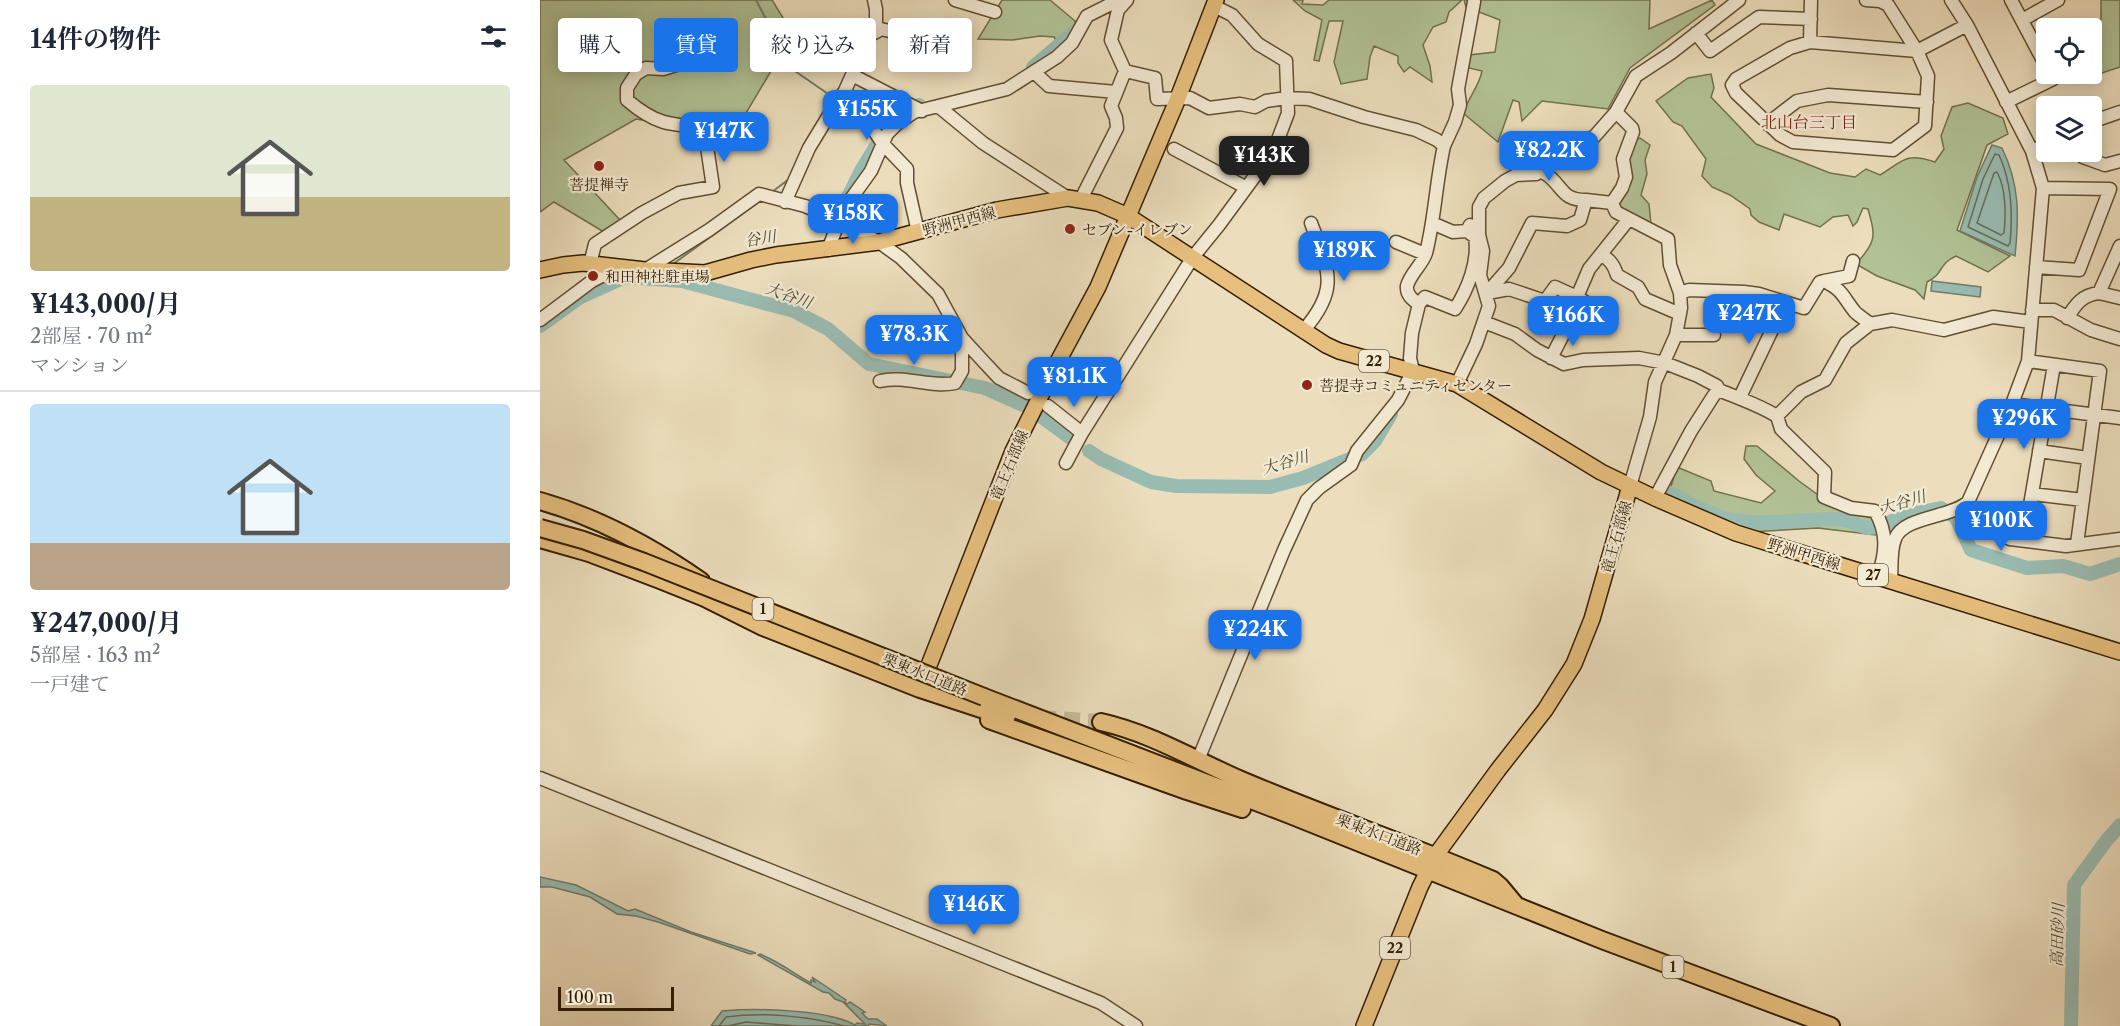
<!DOCTYPE html>
<html lang="ja">
<head>
<meta charset="utf-8">
<style>
  :root { --surface:#fff; --page:#f6f6f7; --text:#1f2937; --muted:#747a83; --line:#e0e1e3; --accent:#1a73e8 }
  body { margin:0; font-family:"Libre Caslon Text","Noto Serif JP",serif; background:var(--page); color:var(--text); height:100vh; display:flex; flex-direction:column; font-size:22px; white-space:nowrap }
  * { box-sizing:border-box; margin:0 }
  p { font-size:20px; color:var(--muted) }
  .icon { flex:none; width:33px; height:33px; fill:none; stroke:currentColor; stroke-width:2; stroke-linecap:round; stroke-linejoin:round }
  .map { position:relative; flex:1; overflow:hidden }
  .panel { display:flex; flex-direction:column; background:var(--surface); width:540px }
  .panel>* { flex:none }
  .guide { position:absolute; left:18px; top:18px; width:570px; height:54px; display:flex; gap:12px }
  .controls { position:absolute; left:1496px; top:18px; display:grid; gap:12px }
  .controls a { display:grid; place-items:center; width:66px; height:66px; border-radius:6px; background:var(--surface); box-shadow:0 3px 15px #0003; font-size:30px }
  .scale { position:absolute; left:18px; bottom:15px; width:116px; box-sizing:border-box; padding-left:6px; border:3px solid #351f01; border-top:0; font-size:16px; line-height:21px; white-space:nowrap; color:#351f01; -webkit-text-stroke:4px #f3ead4; paint-order:stroke }
  .price { position:absolute; translate:-50% -51px; padding:0 14px; border-radius:12px; background:var(--accent); color:#fff; font-size:20px; line-height:39px; filter:drop-shadow(0 2px 3px #0008) }
  .price::after { content:''; position:absolute; left:50%; top:36px; width:18px; height:14px; margin-left:-9px; background:inherit; clip-path:polygon(0 0,100% 0,50% 100%) }
  .price.selected { background:#222; color:#fff }
  ul { padding:0; list-style:none }
  li { display:grid; align-content:center; gap:12px; height:318px; padding:0 30px }
  li+li { border-top:2px solid var(--line) }
  li span { display:grid; place-items:center; height:186px; border-radius:6px; color:#555 }
  li>.icon { margin-inline-start:auto }
  span .icon { width:108px; height:108px; fill:#fffc; stroke-width:1 }
  li b { font-size:26px }
  h2 { display:flex; justify-content:space-between; align-items:center; height:72px; padding:0 30px; font-size:26px }
  .pill { padding:0 21px; border-radius:6px; background:var(--surface); box-shadow:0 3px 15px #0003; font-size:21px; line-height:54px }
  .pill.selected { background:var(--accent); color:#fff }
  main { display:flex; flex:1; min-height:0 }
  .map>svg:first-child { display:block }
</style>
</head>
<body>
<main>
<section class="panel">
<h2>14件の物件<svg class="icon" aria-label="filters" viewBox="0 0 24 24"><path d="M4 7h16M4 17h16"/><circle cx="9" cy="7" r="2"/><circle cx="15" cy="17" r="2"/></svg></h2>
<ul>
<li><span style="background:linear-gradient(#dfe7d0 60%,#c2b280 0)"><svg class="icon" aria-label="home" viewBox="0 0 24 24"><path d="M3 11l9-7 9 7M6 9v11h12V9"/></svg></span><div><b>¥143,000/月</b><p>2部屋 · 70 m²</p><p>マンション</p></div></li>
<li><span style="background:linear-gradient(#bfe0f5 75%,#b9a48a 0)"><svg class="icon" aria-label="home" viewBox="0 0 24 24"><path d="M3 11l9-7 9 7M6 9v11h12V9"/></svg></span><div><b>¥247,000/月</b><p>5部屋 · 163 m²</p><p>一戸建て</p></div></li>
</ul>
</section>
<div class="map">
<svg width="1580" height="1026" viewBox="0 0 1580 1026">
  <rect width="100%" height="100%" fill="#ecdebd"/>
  <filter id="stains"><feTurbulence type="fractalNoise" baseFrequency=".00333" numOctaves="4"/><feColorMatrix values="0 0 0 0 .2 0 0 0 0 .09 0 0 0 0 .02 0 0 0 .5 -.17"/></filter>
  <radialGradient id="worn" r=".72"><stop offset=".6" stop-color="#630" stop-opacity="0"/><stop offset="1" stop-color="#630" stop-opacity=".3"/></radialGradient>
  <path fill="#b1c296" stroke="#73704c" stroke-width="1.5" d="M0,0H232L253,34L193,135L96,119L24,160L80,220L64,232L14,202L0,212Z
    M462,0H510L535,21L534,30L521,49L514,37L500,36L472,40L438,39Z
    M753,0H763L762,4L783,5L789,0H922L909,12L906,22L893,27L883,45L890,66L892,82L870,67L864,72L858,63V56L834,46L830,57L827,79L801,84L794,62L803,21H789L779,61L774,60L782,20L765,11Z
    M924,0H1110L1109,29L1172,0L1175,5L1090,68L1068,109L1002,101L982,121L979,102L973,100L958,142L923,113C928,98 939,87 942,71L925,67L929,55L955,52L960,20L926,7Z
    M1561,0H1580V67L1550,77L1547,74H1551V28H1548L1561,19Z
    M1171,74L1174,88L1171,97L1216,144L1290,173L1315,177L1326,169L1340,175C1363,161 1365,152 1395,162L1404,149L1401,136L1412,107L1428,103L1463,118L1468,134L1447,145L1417,230L1470,256L1448,272L1416,256C1398,264 1404,274 1387,282L1384,299L1375,290L1337,276L1316,264C1336,242 1336,237 1328,209L1323,208L1317,222L1313,226L1308,215L1293,217L1280,227L1244,214L1239,230L1219,222L1211,215L1210,209L1190,195L1172,187L1162,176L1166,159L1142,126L1133,122L1116,101L1148,78Z
    M1100,138L1110,145L1105,160L1107,174L1101,195L1109,204L1111,224L1078,210C1078,186 1085,162 1094,140Z
    M1206,446H1217L1259,481L1296,508L1332,518L1335,535L1278,528L1209,532L1127,499L1137,467L1171,481L1174,491L1221,503L1235,491L1216,475L1204,459Z"/>
  <path fill="#99bcb2" stroke="#717d6b" stroke-width="1.5" d="M1452,145L1462,148C1480,185 1479,217 1475,256L1420,231L1437,177Z
    M1392,281L1441,287L1440,297L1391,291Z
    M0,877L36,885L88,911L95,909L151,932L216,953L210,954L118,922L96,916L77,914L50,897L12,887H0Z
    M220,954C240,962 253,973 271,983V980L275,982L272,977L306,1000L305,1002L307,1004L310,1002L325,1012L322,1013L328,1019H337L347,1026L329,1024L328,1026H171L182,1011C215,1008 287,1009 315,1025L317,1023L325,1024L303,1002L295,999L289,993L283,992L218,955Z"/>
  <g fill="none" stroke-linecap="round" stroke-linejoin="round">
    <path stroke="#676e5a" stroke-width="1.5" d="M1455,154L1459,155C1472,183 1473,213 1470,243L1468,246L1428,227L1443,179Z
      M1457,172C1466,188 1466,215 1464,233L1461,235L1437,223L1454,173Z
      M179,1026L186,1017C224,1012 267,1016 304,1026
      M188,1026L206,1022L256,1026"/>
    <path stroke="#717d6b" stroke-width="2" d="M216,0L252,69L294,98
      M232,192L249,179
      M133,264L223,199"/>
    <path stroke="#99bcb2" stroke-width="14" d="M493,67L540,27
      M307,199L322,169L359,109L379,105
      M0,326L39,298L85,277L142,281L254,311L288,329L329,364L445,388L483,405
      M502,417L532,439
      M549,451L561,459L611,482L636,486L730,487L763,478L822,454L835,441L851,414
      M1131,493C1155,507 1181,520 1209,522C1237,524 1266,519 1293,519L1305,520L1327,528L1339,527L1366,515L1401,508L1416,518L1431,550L1487,568L1523,566L1550,574L1580,564
      M1531,1026L1534,885L1566,841L1580,825"/>
    <path stroke="#c7b897" stroke-width="16" stroke-dasharray="16 8" stroke-linecap="butt" d="M500,718L561,722"/>
    <g stroke="#634f30" stroke-width="15">
      <path id="minor" d="M334,0L336,9V32L341,29L366,35L381,44L403,52L419,37
        M415,0L455,12
        M1326,0L1340,1L1348,5L1377,51L1388,76L1385,126L1353,150L1253,142L1240,135L1196,93L1192,85L1196,79L1250,48L1270,42L1377,51L1427,25
        M1471,0L1506,66
        M1482,20L1518,0
        M336,32L330,35L312,75L382,111
        M1156,33L1170,51L1219,17L1271,19
        M1270,42L1271,0
        M585,71L615,78L617,99L650,98L669,108L700,104L715,107L726,101L747,98L769,99L824,117L876,130L897,140L904,146C896,181 895,218 886,253C882,265 870,274 867,286C866,295 873,300 879,304L872,333L870,358L873,371L858,400L817,451L811,465L779,488L767,500L744,550L658,760
        M494,72L509,86L576,92
        M304,92L323,114L343,144L367,169V183L378,232
        M1466,102L1513,79L1510,74
        M398,106L443,143L528,198
        M1551,122L1580,112
        M1227,124L1257,101L1288,95L1387,102
        M904,146L915,122L920,105L918,89L934,2
        M634,149L705,187
        M1492,151L1506,144
        M1542,152L1543,157L1565,165L1580,161
        M998,170C1002,172 1007,174 1011,178C1024,190 1024,200 1046,200
        M541,199L577,128L576,118L571,106L585,71L571,40L578,10L587,0
        M245,202L269,148L300,97L303,95L312,75
        M1072,203L1082,188L1086,177L1083,159L1093,132L1092,128L1076,112
        M892,223L913,232L927,231L930,225
        M856,242L885,254
        M1580,246L1559,293L1580,298
        M288,250L303,210L331,171L347,134L358,123L374,112L467,89L517,57L532,43L547,16L579,0
        M1061,254C1070,260 1074,265 1077,275L1098,287L1105,299L1140,314
        M50,264L55,244L102,213L139,193L173,187L164,127C129,125 115,124 87,100V88L96,74L106,68L123,69L146,62
        M1496,267L1539,270L1570,189L1503,188
        M105,270L169,230L219,194L265,206L300,221L339,242L361,258L398,294L422,338L444,362L459,378L488,393
        M1284,281L1309,276L1313,261
        M947,293L969,268L992,223L1027,226L1040,220L1046,200L1072,203L1076,212L1128,239L1130,265L1140,293
        M947,293L969,289L1005,301L1015,287L1037,297L1071,318
        M1037,297L1049,269L1089,219
        M879,304L885,297L915,309C928,289 939,261 935,237L927,231
        M1492,310H1514L1551,330L1580,339
        M1527,318C1536,304 1542,295 1559,293
        M0,320L52,281L79,267
        M944,322L975,334L997,350L1024,364L1043,360L1099,358L1125,363L1158,376L1177,386L1179,390
        M763,331C800,289 789,271 771,223
        M1136,335H1174
        M1011,358L1027,327
        M1488,361L1560,371L1537,544
        M340,381C365,375 390,388 415,383L422,371V338
        M917,384L936,344L949,306L940,275L943,251L939,235V207L944,198L965,181L976,175L996,174L1002,154L1054,137L1076,112L1096,76L1131,53L1199,0
        M1200,397L1232,330L1228,316V297
        M1472,404L1580,418
        M508,406L542,433
        M1237,416L1261,392L1285,380L1306,343L1330,324L1352,320L1404,330L1453,317L1491,322
        M1499,451L1548,458
        M526,463L542,433L653,257L679,225L734,150L748,113L746,61L718,44L692,15L674,6
        M1090,486L1110,417L1115,382L1136,335L1141,308L1140,293L1149,290L1204,292L1219,294L1264,308L1280,282L1284,281C1304,291 1302,296 1315,312C1319,316 1326,320 1330,324
        M1492,494L1543,500
        M1115,498L1151,431L1174,395L1179,390C1200,399 1217,404 1237,416L1241,429L1285,472L1284,497L1311,508L1335,511C1348,533 1346,553 1338,576
        M1428,502L1440,522L1457,533L1470,539L1526,546L1580,539
        M1484,540L1514,365
        M1351,581C1352,568 1350,551 1355,539C1363,516 1411,518 1428,502L1472,404L1488,361L1503,188L1492,151L1427,25L1411,0
        M0,778L561,1003L596,1026"/>
    </g>
    <g stroke="#351f01" stroke-width="18">
      <path id="major" d="M0,270L23,265L43,263L105,270L165,273L211,260L236,255L339,242L457,210L528,198L558,203L588,216L786,345L799,351L917,384L1061,472L1115,498L1196,533L1580,652
        M382,683L473,451L515,367L558,287L636,103L676,0
        M824,1026L880,887L896,855L958,770L1005,710L1034,664L1052,619L1090,486"/>
    </g>
    <g stroke="#351f01" stroke-width="20">
      <path id="highway" d="M0,501C60,518 111,546 161,581
        M0,539L49,553L120,580L165,598L223,627L380,689L450,712L467,716
        M444,697L750,815L1062,940L1291,1026
        M449,720L647,791L702,809
        M561,722C610,733 653,759 699,779C783,815 869,844 953,880L960,886L975,904"/>
    </g>
    <use href="#minor" stroke="#f3ead4" stroke-width="12"/>
    <use href="#major" stroke="#e6bf7e" stroke-width="15"/>
    <use href="#highway" stroke="#e6bf7e" stroke-width="16"/>
    <g stroke="#351f01" stroke-width="20" stroke-linecap="butt">
      <path id="highway-bridge" d="M0,528L43,540L104,562L444,697"/>
    </g>
    <use href="#highway-bridge" stroke="#e6bf7e" stroke-width="16"/>
  </g>
  <g fill="#8f2418" stroke="#f3ead4" stroke-width="2">
    <circle cx="59" cy="166" r="6"/>
    <circle cx="530" cy="229" r="6"/>
    <circle cx="53" cy="276" r="6"/>
    <circle cx="767" cy="385" r="6"/>
  </g>
  <g text-anchor="middle" dominant-baseline="central" stroke-width="4.5" stroke-linejoin="round" paint-order="stroke">
    <g fill="#f3ead4" stroke="#6e5c40" stroke-width="1.5">
      <rect x="819" y="350" width="30" height="22" rx="4.5"/>
      <rect x="1318" y="564" width="30" height="22" rx="4.5"/>
      <rect x="212.5" y="598" width="21" height="22" rx="4.5"/>
      <rect x="840" y="937" width="30" height="22" rx="4.5"/>
      <rect x="1122.5" y="956" width="21" height="22" rx="4.5"/>
    </g>
    <g font-size="14" font-weight="bold" fill="#351f01">
      <text x="834" y="361">22</text>
      <text x="1333" y="575">27</text>
      <text x="223" y="609">1</text>
      <text x="855" y="948">22</text>
      <text x="1133" y="967">1</text>
    </g>
    <g font-size="15" fill="#351f01" stroke="#f3ead4" text-anchor="start">
      <text x="59" y="184" text-anchor="middle">菩提禅寺</text>
      <text x="542" y="229">セブン-イレブン</text>
      <text x="65" y="276">和田神社駐車場</text>
      <text x="779" y="385">菩提寺コミュニティセンター</text>
    </g>
    <g font-size="15" fill="#351f01" stroke="#f3ead4">
      <text transform="translate(419 221) rotate(-15)">野洲甲西線</text>
      <text transform="translate(469 465) rotate(-67)">竜王石部線</text>
      <text transform="translate(1076 537) rotate(-74)">竜王石部線</text>
      <text transform="translate(1264 554) rotate(17)">野洲甲西線</text>
      <text transform="translate(385 674) rotate(22)">栗東水口道路</text>
      <text transform="translate(839 834) rotate(21)">栗東水口道路</text>
    </g>
    <g font-size="16" fill="#7a1f14" stroke="#f3ead4">
      <text x="1269" y="122">北山台三丁目</text>
    </g>
    <g font-size="16" font-style="italic" fill="#534e36" stroke="#f3ead4">
      <text transform="translate(220 238) rotate(-9)">谷川</text>
      <text transform="translate(249 295) rotate(19)">大谷川</text>
      <text transform="translate(745 462) rotate(-16)">大谷川</text>
      <text transform="translate(1362 502) rotate(-17)">大谷川</text>
      <text transform="translate(1517 935) rotate(-88)">高田砂川</text>
    </g>
  </g>
  <rect width="100%" height="100%" filter="url(#stains)"/>
  <rect width="100%" height="100%" fill="url(#worn)"/>
</svg>
<div class="controls">
<a><svg class="icon" aria-label="locate" viewBox="0 0 24 24"><circle cx="12" cy="12" r="6"/><path d="M12 2v4M12 18v4M2 12h4M18 12h4"/></svg></a>
<a><svg class="icon" aria-label="layers" viewBox="0 0 24 24"><path d="M12 4l9 5-9 5-9-5zM3 14l9 5 9-5"/></svg></a>
</div>
<div class="scale">100 m</div>
<b class="price" style="left:327px;top:141px">¥155K</b>
<b class="price" style="left:184px;top:163px">¥147K</b>
<b class="price" style="left:1009px;top:182px">¥82.2K</b>
<b class="price selected" style="left:724px;top:187px">¥143K</b>
<b class="price" style="left:313px;top:245px">¥158K</b>
<b class="price" style="left:804px;top:282px">¥189K</b>
<b class="price" style="left:1209px;top:345px">¥247K</b>
<b class="price" style="left:1033px;top:347px">¥166K</b>
<b class="price" style="left:374px;top:366px">¥78.3K</b>
<b class="price" style="left:534px;top:408px">¥81.1K</b>
<b class="price" style="left:1484px;top:450px">¥296K</b>
<b class="price" style="left:1461px;top:552px">¥100K</b>
<b class="price" style="left:715px;top:661px">¥224K</b>
<b class="price" style="left:434px;top:936px">¥146K</b>
<div class="guide">
<a class="pill">購入</a>
<a class="pill selected">賃貸</a>
<a class="pill">絞り込み</a>
<a class="pill">新着</a>
</div>
</div>
</main>
</body>
</html>
